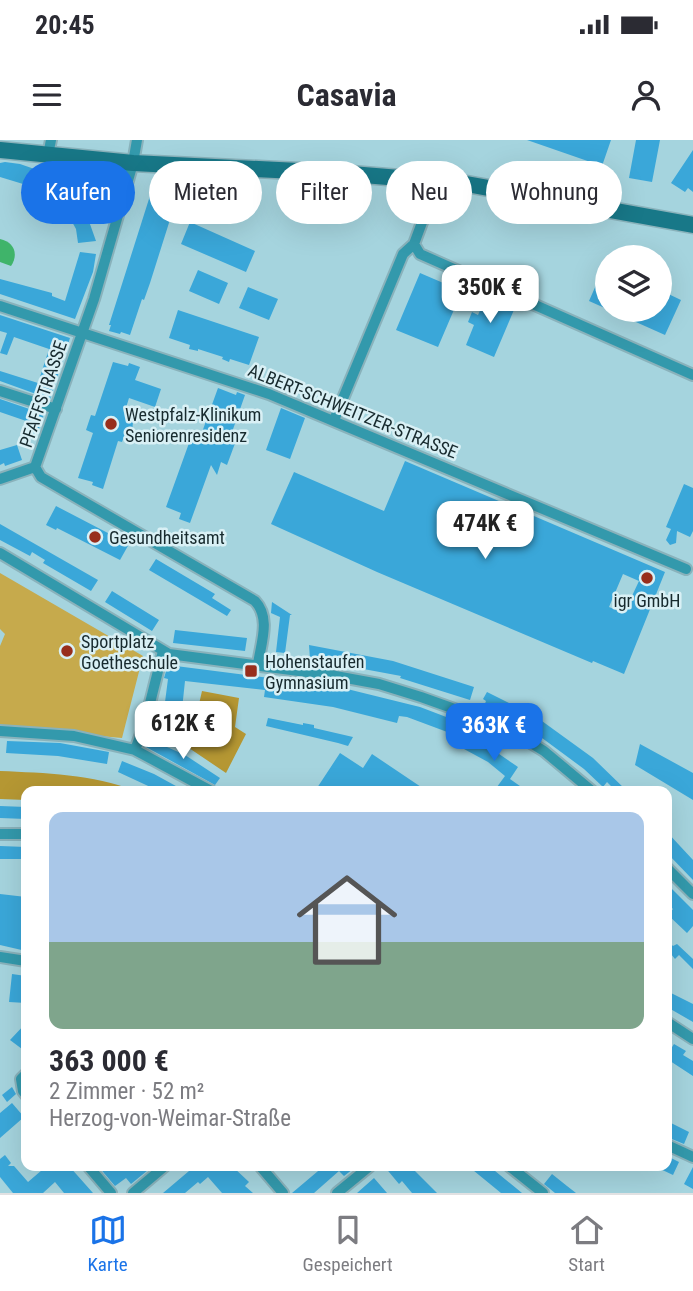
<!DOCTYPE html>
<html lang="de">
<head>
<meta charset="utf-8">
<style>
  :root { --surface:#fff; --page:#f2f2f3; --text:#2b2b33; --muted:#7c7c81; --line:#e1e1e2; --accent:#1a73e8 }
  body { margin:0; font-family:"Roboto Condensed",sans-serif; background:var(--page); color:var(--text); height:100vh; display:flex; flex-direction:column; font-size:26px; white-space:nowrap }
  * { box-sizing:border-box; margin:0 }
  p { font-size:23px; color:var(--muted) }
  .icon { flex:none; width:38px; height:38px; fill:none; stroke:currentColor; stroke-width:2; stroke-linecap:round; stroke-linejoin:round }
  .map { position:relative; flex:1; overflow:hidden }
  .sheet { position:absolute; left:21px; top:646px; width:651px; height:385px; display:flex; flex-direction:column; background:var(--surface); border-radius:14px; box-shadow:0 7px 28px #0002 }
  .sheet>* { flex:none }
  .guide { position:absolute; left:21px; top:21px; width:651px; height:63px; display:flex; gap:14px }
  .fabs { position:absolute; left:595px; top:105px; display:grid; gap:14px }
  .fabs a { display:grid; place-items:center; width:77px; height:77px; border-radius:50%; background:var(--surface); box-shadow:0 7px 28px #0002; font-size:35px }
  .price { position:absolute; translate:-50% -60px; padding:0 16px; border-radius:14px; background:#fff; color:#222; font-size:23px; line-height:46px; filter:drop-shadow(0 2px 4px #0008) }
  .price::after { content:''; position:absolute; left:50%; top:42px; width:21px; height:16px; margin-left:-10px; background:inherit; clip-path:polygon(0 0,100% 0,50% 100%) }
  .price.on { background:var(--accent); color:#fff }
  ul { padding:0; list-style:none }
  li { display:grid; align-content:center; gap:14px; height:371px; padding:0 28px }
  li+li { border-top:2px solid var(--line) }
  li span { display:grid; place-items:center; height:217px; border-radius:14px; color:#555 }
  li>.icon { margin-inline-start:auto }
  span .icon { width:126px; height:126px; fill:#fffc; stroke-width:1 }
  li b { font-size:30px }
  .chip { padding:0 24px; border-radius:32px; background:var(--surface); box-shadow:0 7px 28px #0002; font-size:24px; line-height:63px }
  .chip.on { background:var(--accent); color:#fff }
  .status { display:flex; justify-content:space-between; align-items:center; height:49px; padding:0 35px; background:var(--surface); direction:ltr }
  .status svg { height:19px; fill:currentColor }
  header { display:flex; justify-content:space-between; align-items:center; height:91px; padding:0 28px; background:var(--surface); font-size:32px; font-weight:700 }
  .menu { display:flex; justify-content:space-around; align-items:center; height:98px; border-top:2px solid var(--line); background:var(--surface); font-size:19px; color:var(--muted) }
  .menu a { display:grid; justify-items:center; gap:4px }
  .menu .on { color:var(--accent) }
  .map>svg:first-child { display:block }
</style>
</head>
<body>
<div class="status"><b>20:45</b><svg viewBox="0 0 49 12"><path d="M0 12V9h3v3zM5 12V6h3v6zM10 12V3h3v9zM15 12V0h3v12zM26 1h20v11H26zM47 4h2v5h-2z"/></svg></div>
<header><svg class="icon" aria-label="menu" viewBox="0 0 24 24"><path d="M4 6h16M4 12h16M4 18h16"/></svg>Casavia<svg class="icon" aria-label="person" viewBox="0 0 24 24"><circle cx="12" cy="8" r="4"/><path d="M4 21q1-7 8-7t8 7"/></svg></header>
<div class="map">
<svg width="693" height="1053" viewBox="0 0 693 1053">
  <rect width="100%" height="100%" fill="#a5d4de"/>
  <path fill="#c6aa4c" d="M0,433L143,516L122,598L0,587V506L5,494L0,489Z"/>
  <path fill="#b59733" d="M202,551L239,558L235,587L246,594L226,633L189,608Z
    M0,631C45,633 93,634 135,651H26V660L0,659Z"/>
  <path fill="#3fb46a" d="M0,99C14,102 19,114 11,126L0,122Z"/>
  <path fill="#3aa7d9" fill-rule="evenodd" d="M527,0H611L602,26Z
    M636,0H660L652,42L629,38Z
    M693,10V52L688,48L685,52L671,43Z
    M5,22L20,24L46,33L70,48L85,70L96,101L78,103L76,89L60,60L58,62L33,47L0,37V23Z
    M155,40L180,48L150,143L144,160L142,159L130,195L121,192L120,194L109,191L111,185H109Z
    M190,82L255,111L246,132L181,104Z
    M80,112L96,114L93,132L75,179L0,154V139L52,153V156L65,161Z
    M607,120V169L589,161Z
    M198,130L228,143L219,164L189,151Z
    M420,133L462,151L438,207L396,190Z
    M248,147L278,159L269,180L239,168Z
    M660,150L681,160L665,195L609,170H660Z
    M488,153L516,165L494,217L466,205L474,185L468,182L472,172L478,175Z
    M178,170L259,197L249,225L230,219L229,222L222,219L223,217L198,209V211L189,209L190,205L169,198Z
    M0,175L70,198L50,259L0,241V231L38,243L49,209L14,197L7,215L0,213L7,193L0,191Z
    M113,222L128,226L129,223L140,227L135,240L161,249L155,267L129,258L125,271L133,282L132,292L126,291L122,302L118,301L103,349L92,345L93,342L78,338L93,293L86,290L91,275L95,276Z
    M218,248L236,255L237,252L245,255L231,295L237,298L227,325L221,322L217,335L211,325L190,383L179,379L181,373L166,367L193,292L201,295Z
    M0,259L44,274L35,300L27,298L32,283L0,272Z
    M281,268L305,278L290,319L266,310Z
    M17,305L22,320L5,326L4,323L0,325V310Z
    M405,321L665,432L624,534L593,521L592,523L377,432L271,384L294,332L384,371ZM623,434L639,441L624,473L609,467Z
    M684,344L693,348V391L690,397L677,391L676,403L670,405L666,400L671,389L666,387Z
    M56,366L129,404L120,420L57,388L56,390L46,385Z
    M0,384L98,440L91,451L43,423L45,420L32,412L30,416L0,400Z
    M156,419L215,454L212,458L231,470L227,476L149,430Z
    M112,451L159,480L152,491L105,462Z
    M272,462L292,475H290L285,513L276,512L280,477L271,473Z
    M175,490L247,498L245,511L173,503Z
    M309,505L393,521L474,547L470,560L400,538L401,536L310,519Z
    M168,525L339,547L420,567L462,583L458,596L407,577L399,576L397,583L333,567L264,557L265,550L185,541L180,588L162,585L168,539L164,538Z
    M487,552L535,576L593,618L627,651H616L607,642L603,647L584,629L538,595L540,593L484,566L486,561L483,559Z
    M268,578L303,585V583L314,585V588L353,597L348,606L338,603L266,586Z
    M467,592L518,627L510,639L527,651H494L505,636L488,622L464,609L468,602L463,600Z
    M149,599L185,615L220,638L215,645L146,607Z
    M7,601L60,603L109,612L107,624L58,616L6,613Z
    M640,604L693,633V660L635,625Z
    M340,613L363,628L372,614L427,651H315Z
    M122,621L154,634L185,651H159L118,632Z
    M0,666L26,667V679L0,678Z
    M667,692L693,720V740L667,713Z
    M0,706L26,707V719H0Z
    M667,744L693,770V786L687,793L668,775L673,769L667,763Z
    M0,754L26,757V811L0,805Z
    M667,800L673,806L677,804L693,819V829L679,815L675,819L671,814L667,818Z
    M12,834L26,836V863L9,862Z
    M667,851L693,864V882L667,867Z
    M26,883V912L10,900Z
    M674,904L686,911L683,915L693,921V936L667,919V915Z
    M12,947L16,954L7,962L2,955Z
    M12,963L24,977L0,998V973Z
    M667,981L689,992L684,1004L667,997Z
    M5,1015L11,1023L8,1026H14L28,1042L42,1030L38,1026H69L93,1053H64L55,1042L43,1053H13L0,1037V1019Z
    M667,1016L679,1022L673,1035L654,1026H667Z
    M98,1026H153L131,1044L126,1038L115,1046Z
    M185,1026H232L249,1042L245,1046L253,1053H222L208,1037L200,1044L198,1042L185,1053H163L189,1031Z
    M324,1026H357L344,1036L339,1031L314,1053H292Z
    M384,1026H410L437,1053H412L402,1041L399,1044Z
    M468,1026H489L522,1053H501Z
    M693,1027V1049L684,1044Z
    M552,1034L567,1046L576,1053H555L544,1044Z
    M374,1038L387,1053H357Z"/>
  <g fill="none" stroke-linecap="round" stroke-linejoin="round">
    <g stroke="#89b2bb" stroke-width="14">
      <path id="street" d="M137,0L133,23L94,159L35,327L41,337L255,461C271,478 261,503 258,524
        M48,15L51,0
        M414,104L420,114L693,235
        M0,166L269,254L686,429
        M0,251L56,269
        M334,280L403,114L414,104L434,50L436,40
        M0,339L35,327
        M0,413L169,514L330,535L379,544L421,557L491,582L518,595L544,611L592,651
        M0,591L74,596L135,610L211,651
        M135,610L145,583L163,511
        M0,694H26
        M667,728L693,754
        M0,817L26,821
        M667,882L693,899
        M26,934L21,939L23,951L26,955
        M667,1005L693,1017
        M88,1026L111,1053
        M260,1026L283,1053
        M509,1026L543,1053
        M133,1053L165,1026
        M337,1053L370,1026"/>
    </g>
    <g stroke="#89b2bb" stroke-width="19">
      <path id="secondary" d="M0,10L133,23L339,33L461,43L693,85"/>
    </g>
    <use href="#street" stroke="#3399ac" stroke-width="10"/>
    <use href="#secondary" stroke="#187888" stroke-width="16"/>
  </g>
  <g fill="#982e1c" stroke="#d9f0f5" stroke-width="2.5">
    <circle cx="111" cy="284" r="7"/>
    <circle cx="95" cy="397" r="7"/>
    <circle cx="647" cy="438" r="7"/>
    <circle cx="67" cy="511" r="7"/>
    <rect x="244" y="524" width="14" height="14" rx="3.5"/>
  </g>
  <g text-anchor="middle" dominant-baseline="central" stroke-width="5" stroke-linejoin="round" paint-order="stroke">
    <g font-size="18" fill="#172a2e" stroke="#d9f0f5">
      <text transform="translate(43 254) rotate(-71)">PFAFFSTRASSE</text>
      <text transform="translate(353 271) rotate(22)">ALBERT-SCHWEITZER-STRASSE</text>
    </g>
    <g font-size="18" fill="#172a2e" stroke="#d9f0f5" text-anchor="start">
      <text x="125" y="274">Westpfalz-Klinikum<tspan x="125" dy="21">Seniorenresidenz</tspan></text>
      <text x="109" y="397">Gesundheitsamt</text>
      <text x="647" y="460" text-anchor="middle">igr GmbH</text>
      <text x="81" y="501">Sportplatz<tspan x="81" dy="21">Goetheschule</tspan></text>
      <text x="265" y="521">Hohenstaufen<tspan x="265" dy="21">Gymnasium</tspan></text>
    </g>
  </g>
</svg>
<div class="fabs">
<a><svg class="icon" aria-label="layers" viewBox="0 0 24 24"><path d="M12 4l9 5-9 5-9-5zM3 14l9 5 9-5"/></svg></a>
</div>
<b class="price" style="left:490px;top:185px">350K €</b>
<b class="price" style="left:485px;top:421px">474K €</b>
<b class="price" style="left:183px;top:621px">612K €</b>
<b class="price on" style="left:494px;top:623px">363K €</b>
<div class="guide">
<a class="chip on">Kaufen</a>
<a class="chip">Mieten</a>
<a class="chip">Filter</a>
<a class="chip">Neu</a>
<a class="chip">Wohnung</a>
</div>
<section class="sheet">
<ul>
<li><span style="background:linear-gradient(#a9c7e8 60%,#7fa58c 0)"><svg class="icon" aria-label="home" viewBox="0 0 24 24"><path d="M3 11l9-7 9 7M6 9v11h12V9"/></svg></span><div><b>363 000 €</b><p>2 Zimmer · 52 m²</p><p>Herzog-von-Weimar-Straße</p></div></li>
</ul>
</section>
</div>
<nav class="menu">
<a class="on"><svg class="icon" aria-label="map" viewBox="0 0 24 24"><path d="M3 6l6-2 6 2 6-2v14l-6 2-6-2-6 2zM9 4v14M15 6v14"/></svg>Karte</a>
<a><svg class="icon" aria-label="saved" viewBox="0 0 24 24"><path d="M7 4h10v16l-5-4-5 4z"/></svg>Gespeichert</a>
<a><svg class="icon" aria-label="home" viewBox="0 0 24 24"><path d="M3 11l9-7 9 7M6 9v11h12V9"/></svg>Start</a>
</nav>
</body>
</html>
